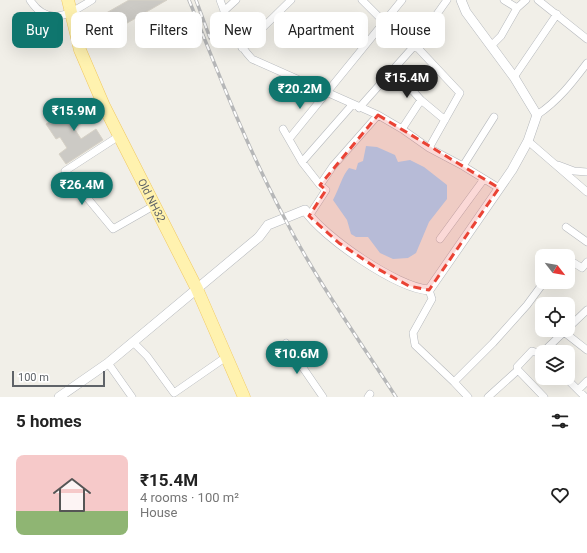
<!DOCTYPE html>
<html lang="en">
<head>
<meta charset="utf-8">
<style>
  :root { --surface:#fff; --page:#f6f6f6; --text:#222; --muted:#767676; --line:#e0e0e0; --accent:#0f766e }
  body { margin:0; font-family:Roboto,sans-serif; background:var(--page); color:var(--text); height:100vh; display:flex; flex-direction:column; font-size:15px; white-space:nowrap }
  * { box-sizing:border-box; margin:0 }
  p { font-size:13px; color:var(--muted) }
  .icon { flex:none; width:22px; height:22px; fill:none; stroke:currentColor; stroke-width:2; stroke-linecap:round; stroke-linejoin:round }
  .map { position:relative; height:397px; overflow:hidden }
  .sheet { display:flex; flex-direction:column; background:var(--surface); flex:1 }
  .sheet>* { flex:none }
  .hud { position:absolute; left:12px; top:12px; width:563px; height:36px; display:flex; gap:8px }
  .needle { width:26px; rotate:121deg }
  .tools { position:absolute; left:535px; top:249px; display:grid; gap:8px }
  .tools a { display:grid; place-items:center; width:40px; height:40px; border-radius:8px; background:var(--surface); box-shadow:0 4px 16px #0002; font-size:20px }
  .scale { position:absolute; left:12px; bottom:10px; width:93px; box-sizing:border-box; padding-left:4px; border:2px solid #5f6368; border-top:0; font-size:11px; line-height:14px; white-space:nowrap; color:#5f6368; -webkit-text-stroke:3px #fff; paint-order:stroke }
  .price { position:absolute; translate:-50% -34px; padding:0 9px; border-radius:14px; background:var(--accent); color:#fff; font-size:13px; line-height:26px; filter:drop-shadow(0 1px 2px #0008) }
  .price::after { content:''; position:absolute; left:50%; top:24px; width:12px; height:9px; margin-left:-6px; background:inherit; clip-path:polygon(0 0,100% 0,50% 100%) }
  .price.active { background:#222; color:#fff }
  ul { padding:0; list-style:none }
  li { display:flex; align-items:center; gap:12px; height:100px; padding:0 16px }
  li+li { border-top:1px solid var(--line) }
  li span { display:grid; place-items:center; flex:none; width:112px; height:80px; border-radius:8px; color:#555 }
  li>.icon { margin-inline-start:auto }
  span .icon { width:48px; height:48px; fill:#fffc; stroke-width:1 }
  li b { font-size:17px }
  h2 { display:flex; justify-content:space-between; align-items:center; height:48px; padding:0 16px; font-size:17px }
  .tag { padding:0 14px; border-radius:8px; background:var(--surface); box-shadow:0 4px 16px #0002; font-size:14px; line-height:36px }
  .tag.active { background:var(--accent); color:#fff }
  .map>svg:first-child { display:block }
</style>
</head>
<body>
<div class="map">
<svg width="587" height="397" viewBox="0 0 587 397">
  <rect width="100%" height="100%" fill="#f1efe8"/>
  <path fill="#aadaff" d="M366,146L377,147L395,155L398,162L410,160L424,167L447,185V199L429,222L416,253L408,258L393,259L380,253L368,237H356L351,234L347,220L333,200C339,189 342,176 349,168L356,170L358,163L363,161Z"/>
  <path fill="#cccac5" stroke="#d6d1c6" d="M129,0H167L96,41L87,24Z
    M83,100L93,116L74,128L81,139L96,129L103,140L66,164L59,154L67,148L60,137L56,139L46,124Z"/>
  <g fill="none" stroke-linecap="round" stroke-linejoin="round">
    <g stroke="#b5b8bc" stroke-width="8">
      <path id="minor" d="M30,0C48,28 70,14 92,0
        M220,0C228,22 236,42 252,59L378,115L402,129L429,148L463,166L499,188
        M362,0L383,21L415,45L460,93L429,148
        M504,0L517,8L526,0
        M538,0L587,39
        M224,11L236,0
        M491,46L501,36L517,8
        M242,48L291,0
        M394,70L421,100L402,129
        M514,77L557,14
        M421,100L445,120
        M359,108L415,45L447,0
        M537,115C558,101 572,83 587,63
        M283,129L302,162L320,185
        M119,136L65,171L113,229L155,205
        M289,139L402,0
        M528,141L587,192
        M302,162L352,105
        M558,165L574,171L587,172
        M463,166L494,117
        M309,216L326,190L320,185L333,166L378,115
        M566,227L587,242
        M440,239L484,179
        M568,259L582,268L587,262
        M429,290L432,299L413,333L415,345L454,382L493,343L527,305L544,282
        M568,328L587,310
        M564,332L587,350
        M133,342L147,356L174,393L226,357
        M286,343L323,397
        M543,352L566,330
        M108,363L132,397
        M518,370L517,367L532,351L541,354
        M566,378L578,390
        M454,382L468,397
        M368,397L370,394
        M488,397L518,370L544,397
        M585,397L578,390L587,381"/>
    </g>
    <g stroke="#b5b8bc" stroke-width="10">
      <path id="tertiary" d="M59,397L108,363L259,237L268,225L305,210C323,237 397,288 429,290L512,170L528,141L537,115L514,77L466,12L461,0"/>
    </g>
    <g stroke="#f2c960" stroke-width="13">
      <g id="primary">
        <path id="s1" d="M68,0L80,50L104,106L197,289L244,397"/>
      </g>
    </g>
    <use href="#minor" stroke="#fff" stroke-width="7"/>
    <use href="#tertiary" stroke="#fff" stroke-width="9"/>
    <use href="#primary" stroke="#fff2af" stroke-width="12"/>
    <g stroke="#b6b7b8" stroke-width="3.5">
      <path id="rail" d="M189,0C218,73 247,147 284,217C316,280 358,338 396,397
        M196,0L210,38"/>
    </g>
    <use href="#rail" stroke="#fff" stroke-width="2" stroke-dasharray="6" stroke-linecap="butt"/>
  </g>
  <path fill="#ea4335" fill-opacity="0.2" stroke="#ea4335" stroke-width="3" stroke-dasharray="8 5" stroke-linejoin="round" d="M378,115L499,188L429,290L409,286L378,269L339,243L309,216L326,190L320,185Z"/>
  <g text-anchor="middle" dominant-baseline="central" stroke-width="3.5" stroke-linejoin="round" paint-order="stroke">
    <g font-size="11" fill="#5f6368" stroke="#fff">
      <text stroke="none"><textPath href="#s1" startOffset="218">Old NH32</textPath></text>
    </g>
  </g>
</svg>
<div class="tools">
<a><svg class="needle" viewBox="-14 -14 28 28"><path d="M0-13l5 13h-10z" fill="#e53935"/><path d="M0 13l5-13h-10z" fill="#767676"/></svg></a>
<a><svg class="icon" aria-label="locate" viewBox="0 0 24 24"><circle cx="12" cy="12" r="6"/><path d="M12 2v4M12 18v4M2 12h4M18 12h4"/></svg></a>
<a><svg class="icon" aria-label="layers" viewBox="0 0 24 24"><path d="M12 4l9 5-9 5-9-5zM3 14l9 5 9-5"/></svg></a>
</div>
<div class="scale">100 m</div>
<b class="price active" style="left:407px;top:99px">₹15.4M</b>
<b class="price" style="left:300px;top:110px">₹20.2M</b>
<b class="price" style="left:74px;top:132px">₹15.9M</b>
<b class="price" style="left:82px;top:206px">₹26.4M</b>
<b class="price" style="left:297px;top:375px">₹10.6M</b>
<div class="hud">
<a class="tag active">Buy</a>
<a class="tag">Rent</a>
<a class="tag">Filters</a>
<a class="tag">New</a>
<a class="tag">Apartment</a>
<a class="tag">House</a>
</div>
</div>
<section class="sheet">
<h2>5 homes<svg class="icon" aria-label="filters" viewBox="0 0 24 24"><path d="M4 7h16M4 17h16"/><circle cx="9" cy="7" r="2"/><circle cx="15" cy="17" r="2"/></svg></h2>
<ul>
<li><span style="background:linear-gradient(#f6c9c9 70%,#8fb573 0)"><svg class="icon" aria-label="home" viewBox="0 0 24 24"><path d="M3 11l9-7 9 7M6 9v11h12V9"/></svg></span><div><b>₹15.4M</b><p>4 rooms · 100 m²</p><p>House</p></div><svg class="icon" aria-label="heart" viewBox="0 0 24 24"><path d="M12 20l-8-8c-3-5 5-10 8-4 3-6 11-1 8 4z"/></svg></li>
</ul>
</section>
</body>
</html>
